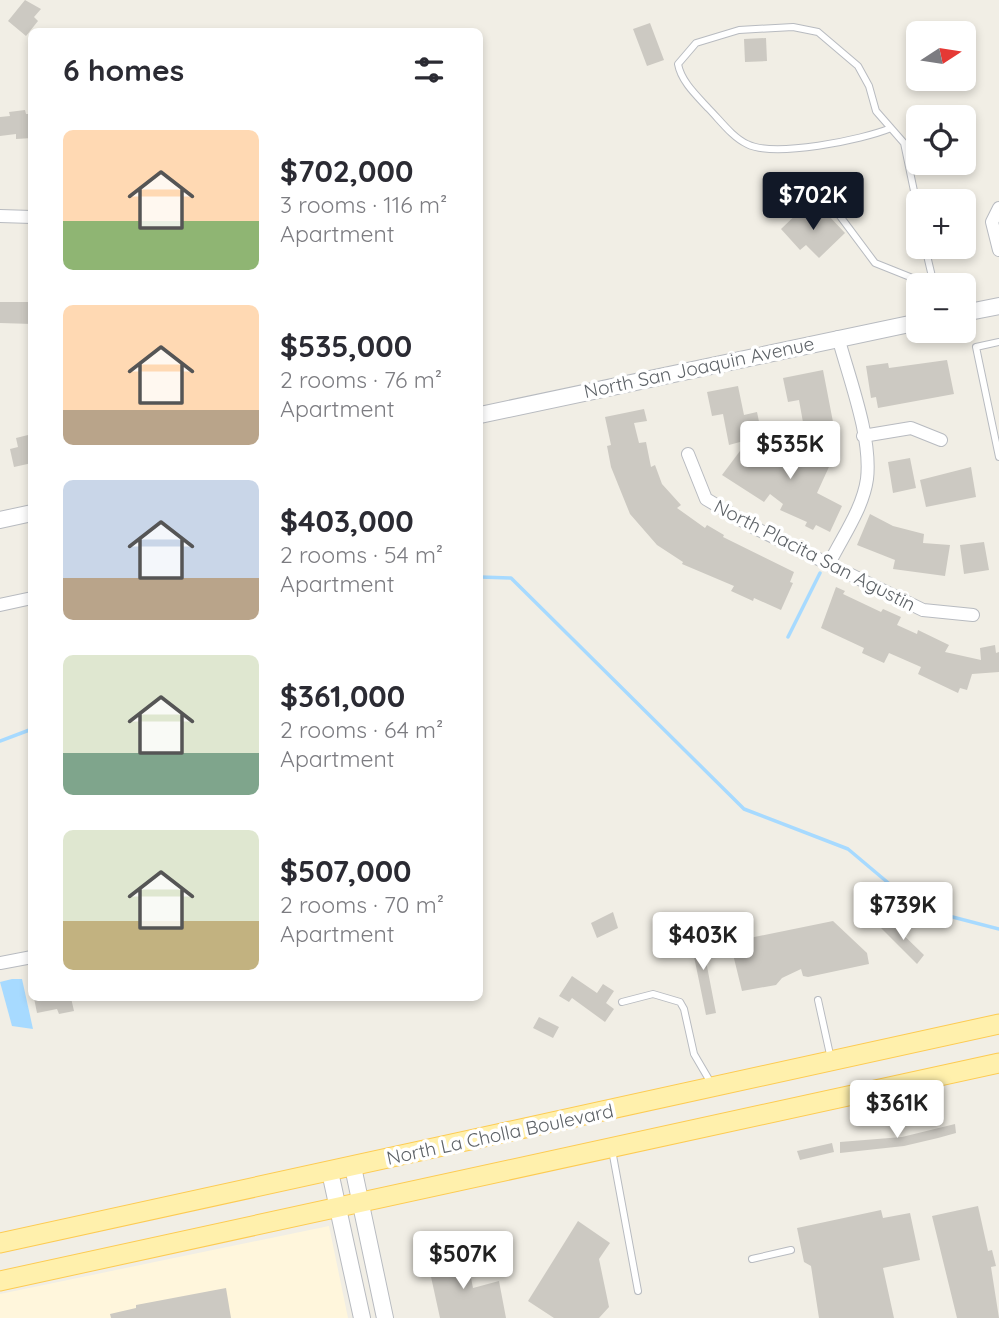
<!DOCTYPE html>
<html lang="en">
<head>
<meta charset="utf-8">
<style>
  :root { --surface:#fff; --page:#f7f7f7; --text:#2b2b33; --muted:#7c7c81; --accent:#111827 }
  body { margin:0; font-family:Quicksand,sans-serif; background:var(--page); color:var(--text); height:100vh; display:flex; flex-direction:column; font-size:26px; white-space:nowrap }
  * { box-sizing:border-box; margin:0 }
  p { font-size:23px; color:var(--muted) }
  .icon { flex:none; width:38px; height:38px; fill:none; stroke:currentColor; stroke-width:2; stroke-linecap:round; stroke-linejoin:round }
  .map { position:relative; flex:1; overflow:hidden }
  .details { position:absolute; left:28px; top:28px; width:455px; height:973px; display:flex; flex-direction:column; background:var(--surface); border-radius:10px; box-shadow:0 4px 10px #0003 }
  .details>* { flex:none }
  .needle { width:46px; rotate:78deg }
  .fabs { position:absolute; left:906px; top:21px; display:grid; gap:14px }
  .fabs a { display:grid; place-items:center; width:70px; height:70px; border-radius:10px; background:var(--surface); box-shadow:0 4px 10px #0003; font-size:35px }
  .price { position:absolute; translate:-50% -60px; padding:0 16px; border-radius:7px; background:#fff; color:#222; font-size:23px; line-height:46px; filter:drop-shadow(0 2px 4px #0008) }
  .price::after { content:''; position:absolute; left:50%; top:42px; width:21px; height:16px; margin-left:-10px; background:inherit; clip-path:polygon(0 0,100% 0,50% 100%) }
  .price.selected { background:var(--accent); color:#fff }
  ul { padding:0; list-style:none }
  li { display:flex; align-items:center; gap:21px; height:175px; padding:0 35px }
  li span { display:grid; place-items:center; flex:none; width:196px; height:140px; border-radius:10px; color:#555 }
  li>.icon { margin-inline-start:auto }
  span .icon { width:84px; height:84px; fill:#fffc; stroke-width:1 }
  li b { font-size:30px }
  h2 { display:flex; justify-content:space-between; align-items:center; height:84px; padding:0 35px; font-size:30px }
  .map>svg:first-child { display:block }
</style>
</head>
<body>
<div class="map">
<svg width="999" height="1318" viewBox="0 0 999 1318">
  <rect width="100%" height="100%" fill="#f1eee5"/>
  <path fill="#fff6dc" d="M329,1226L348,1318H0V1294Z"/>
  <path fill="#a7daff" d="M12,979H22L33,1029L12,1026L0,982Z"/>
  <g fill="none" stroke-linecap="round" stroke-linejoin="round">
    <path stroke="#a7daff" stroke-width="3.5" d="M480,577L511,578L744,809L848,849L918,908L999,929
      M788,637L820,573
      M0,741L32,729"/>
  </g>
  <path fill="#ccc9c2" d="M25,0L41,9L34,17L38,21L26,36L8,21Z
    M650,23L664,60L647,66L633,29Z
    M766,38L767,61L745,62L744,39Z
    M25,110L26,114H32V138L16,139V134L0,136V117L10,116L9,112Z
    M805,206L815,217L820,212L826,218L829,216L845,233L819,258L806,245L800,250L781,229Z
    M0,302H32V324L0,323Z
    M947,360L954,394L878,408L876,397L871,398L866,366L888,363L889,368Z
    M823,370L833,422L804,428L799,400L788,402L783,378Z
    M738,386L744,415L757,412L762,436L729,445L723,414L712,416L707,392Z
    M644,409L647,421L634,423L639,443L646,442L651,467L655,465L662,484L681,505L677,508L705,528L707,525L724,535L723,537L794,572L790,582L793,583L781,610L754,598L753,601L731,591L734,586L682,564L683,562L657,545L630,514L611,467L607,446L611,445L605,417Z
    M812,433L839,445L817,493L842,506L830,532L816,525L813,530L805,526L807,522L780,510L783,504L770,494L764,502L722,475L746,443L771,461L774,458L792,471Z
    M28,435L32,443V463L14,467L10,449L18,447L16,438Z
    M910,458L916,488L893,493L888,462Z
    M971,467L976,497L926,507L920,480Z
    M870,514L893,526L924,534L923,543L950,545L945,576L893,569L895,560L857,545Z
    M984,542L989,570L964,574L960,545Z
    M836,587L845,591L843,594L881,612L883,609L901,617L897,625L917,634L918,630L949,645L945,652L981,660L980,648L995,645L996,653L999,652V672L972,674L967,690L960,688L958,693L918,674L921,667L889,653L884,663L862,653L864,648L821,628Z
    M613,912L618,928L597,938L591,923Z
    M888,920L924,955L917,964L881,928Z
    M833,921L867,953L869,964L808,977L803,976L801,969L782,978L776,985L742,991L730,942Z
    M700,930L716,1013L706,1015L689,932Z
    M572,976L597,993L603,984L614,991L606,1003L614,1009L605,1022L572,998L569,1002L559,996Z
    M34,998H71L74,1011L59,1014L57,1009L37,1013Z
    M539,1017L559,1027L553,1038L533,1028Z
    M955,1124L956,1133L938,1138L904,1146L840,1153V1142L902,1137Z
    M832,1143L834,1152L800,1160L797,1151Z
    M978,1206L988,1251L992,1250L996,1266L991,1267L999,1318H957L932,1216Z
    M881,1210L883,1218L910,1213L920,1260L883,1268L894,1318H819L811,1266L804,1262L797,1228Z
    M578,1221L610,1243L599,1259L609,1307L599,1318H554L528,1301Z
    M466,1252L473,1288L499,1281L506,1318H440L428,1263L432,1259Z
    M226,1288L231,1318H111L110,1314L136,1308V1305Z"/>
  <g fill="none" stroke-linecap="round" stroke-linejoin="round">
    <g stroke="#b8bbc0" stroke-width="8">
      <path id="service" d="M891,128C862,140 774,158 747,144C732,137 720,120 708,108C696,95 681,81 678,64L696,43L739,30L793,27L818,32L858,66L869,86L876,111L904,143L919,215
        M822,192L875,263L930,285
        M925,247L934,285
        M999,342L976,347L999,457
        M818,1000L831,1059
        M622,1002L653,994L680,1002L684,1009L694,1054L711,1083
        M612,1150L638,1291
        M752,1259L791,1250"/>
    </g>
    <g stroke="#b8bbc0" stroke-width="14">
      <path id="minor" d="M999,208L992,222L999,250
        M0,216L32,217
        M863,436L911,428L941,440
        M688,454L706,499L755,528L923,610L973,615
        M830,562C843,536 863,508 867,479C872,437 849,378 838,337
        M0,605L32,598
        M0,963L32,957"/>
    </g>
    <g stroke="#b8bbc0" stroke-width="18">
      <path id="tertiary" d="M964,313L999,306
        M480,415L919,322
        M0,520L32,513
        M353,1167L385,1318
        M330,1172L362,1318"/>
    </g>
    <g stroke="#fdcb52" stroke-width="21">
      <path id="primary" d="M0,1243L999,1024
        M0,1281L999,1063"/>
    </g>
    <use href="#service" stroke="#fff" stroke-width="6"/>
    <use href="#minor" stroke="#fff" stroke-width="12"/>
    <use href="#tertiary" stroke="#fff" stroke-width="16"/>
    <use href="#primary" stroke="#fff0ac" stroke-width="19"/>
  </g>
  <g text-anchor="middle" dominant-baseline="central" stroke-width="7" stroke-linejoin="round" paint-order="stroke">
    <g font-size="19" fill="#5d6267" stroke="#fff">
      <text transform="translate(699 367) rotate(-12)">North San Joaquin Avenue</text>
      <text transform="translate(815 555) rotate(27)">North Placita San Agustin</text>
      <text transform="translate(500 1134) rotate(-12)">North La Cholla Boulevard</text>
    </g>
  </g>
</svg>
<div class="fabs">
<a><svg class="needle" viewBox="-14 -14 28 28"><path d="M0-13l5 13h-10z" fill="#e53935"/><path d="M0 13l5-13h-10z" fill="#7c7c81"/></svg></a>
<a><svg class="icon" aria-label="locate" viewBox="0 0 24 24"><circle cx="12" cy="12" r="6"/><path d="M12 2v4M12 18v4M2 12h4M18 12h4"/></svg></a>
<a>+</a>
<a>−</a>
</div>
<b class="price selected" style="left:813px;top:232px">$702K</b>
<b class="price" style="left:790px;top:481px">$535K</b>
<b class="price" style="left:903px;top:942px">$739K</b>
<b class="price" style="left:703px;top:972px">$403K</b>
<b class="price" style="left:897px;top:1140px">$361K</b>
<b class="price" style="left:463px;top:1291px">$507K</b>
<section class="details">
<h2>6 homes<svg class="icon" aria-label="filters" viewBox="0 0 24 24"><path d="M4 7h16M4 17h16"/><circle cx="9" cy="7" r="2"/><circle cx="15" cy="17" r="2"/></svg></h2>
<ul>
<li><span style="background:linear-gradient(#ffd9b3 65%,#8fb573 0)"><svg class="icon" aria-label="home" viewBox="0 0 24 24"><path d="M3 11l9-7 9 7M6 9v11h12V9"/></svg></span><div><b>$702,000</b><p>3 rooms · 116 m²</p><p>Apartment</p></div></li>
<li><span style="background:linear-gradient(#ffd9b3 75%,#b9a48a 0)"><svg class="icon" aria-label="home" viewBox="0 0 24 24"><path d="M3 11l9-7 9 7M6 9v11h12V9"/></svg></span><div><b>$535,000</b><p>2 rooms · 76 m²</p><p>Apartment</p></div></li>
<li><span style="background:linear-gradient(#c9d6e8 70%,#b9a48a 0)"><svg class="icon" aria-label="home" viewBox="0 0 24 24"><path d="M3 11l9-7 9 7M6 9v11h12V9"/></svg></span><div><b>$403,000</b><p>2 rooms · 54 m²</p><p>Apartment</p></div></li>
<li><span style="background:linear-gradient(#dfe7d0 70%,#7fa58c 0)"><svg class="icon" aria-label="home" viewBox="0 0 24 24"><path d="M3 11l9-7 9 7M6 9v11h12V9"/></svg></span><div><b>$361,000</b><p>2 rooms · 64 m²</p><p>Apartment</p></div></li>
<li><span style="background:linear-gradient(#dfe7d0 65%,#c2b280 0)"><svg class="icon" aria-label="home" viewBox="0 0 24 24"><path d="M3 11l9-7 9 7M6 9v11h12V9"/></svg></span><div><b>$507,000</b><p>2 rooms · 70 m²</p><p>Apartment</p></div></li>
</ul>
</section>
</div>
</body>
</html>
